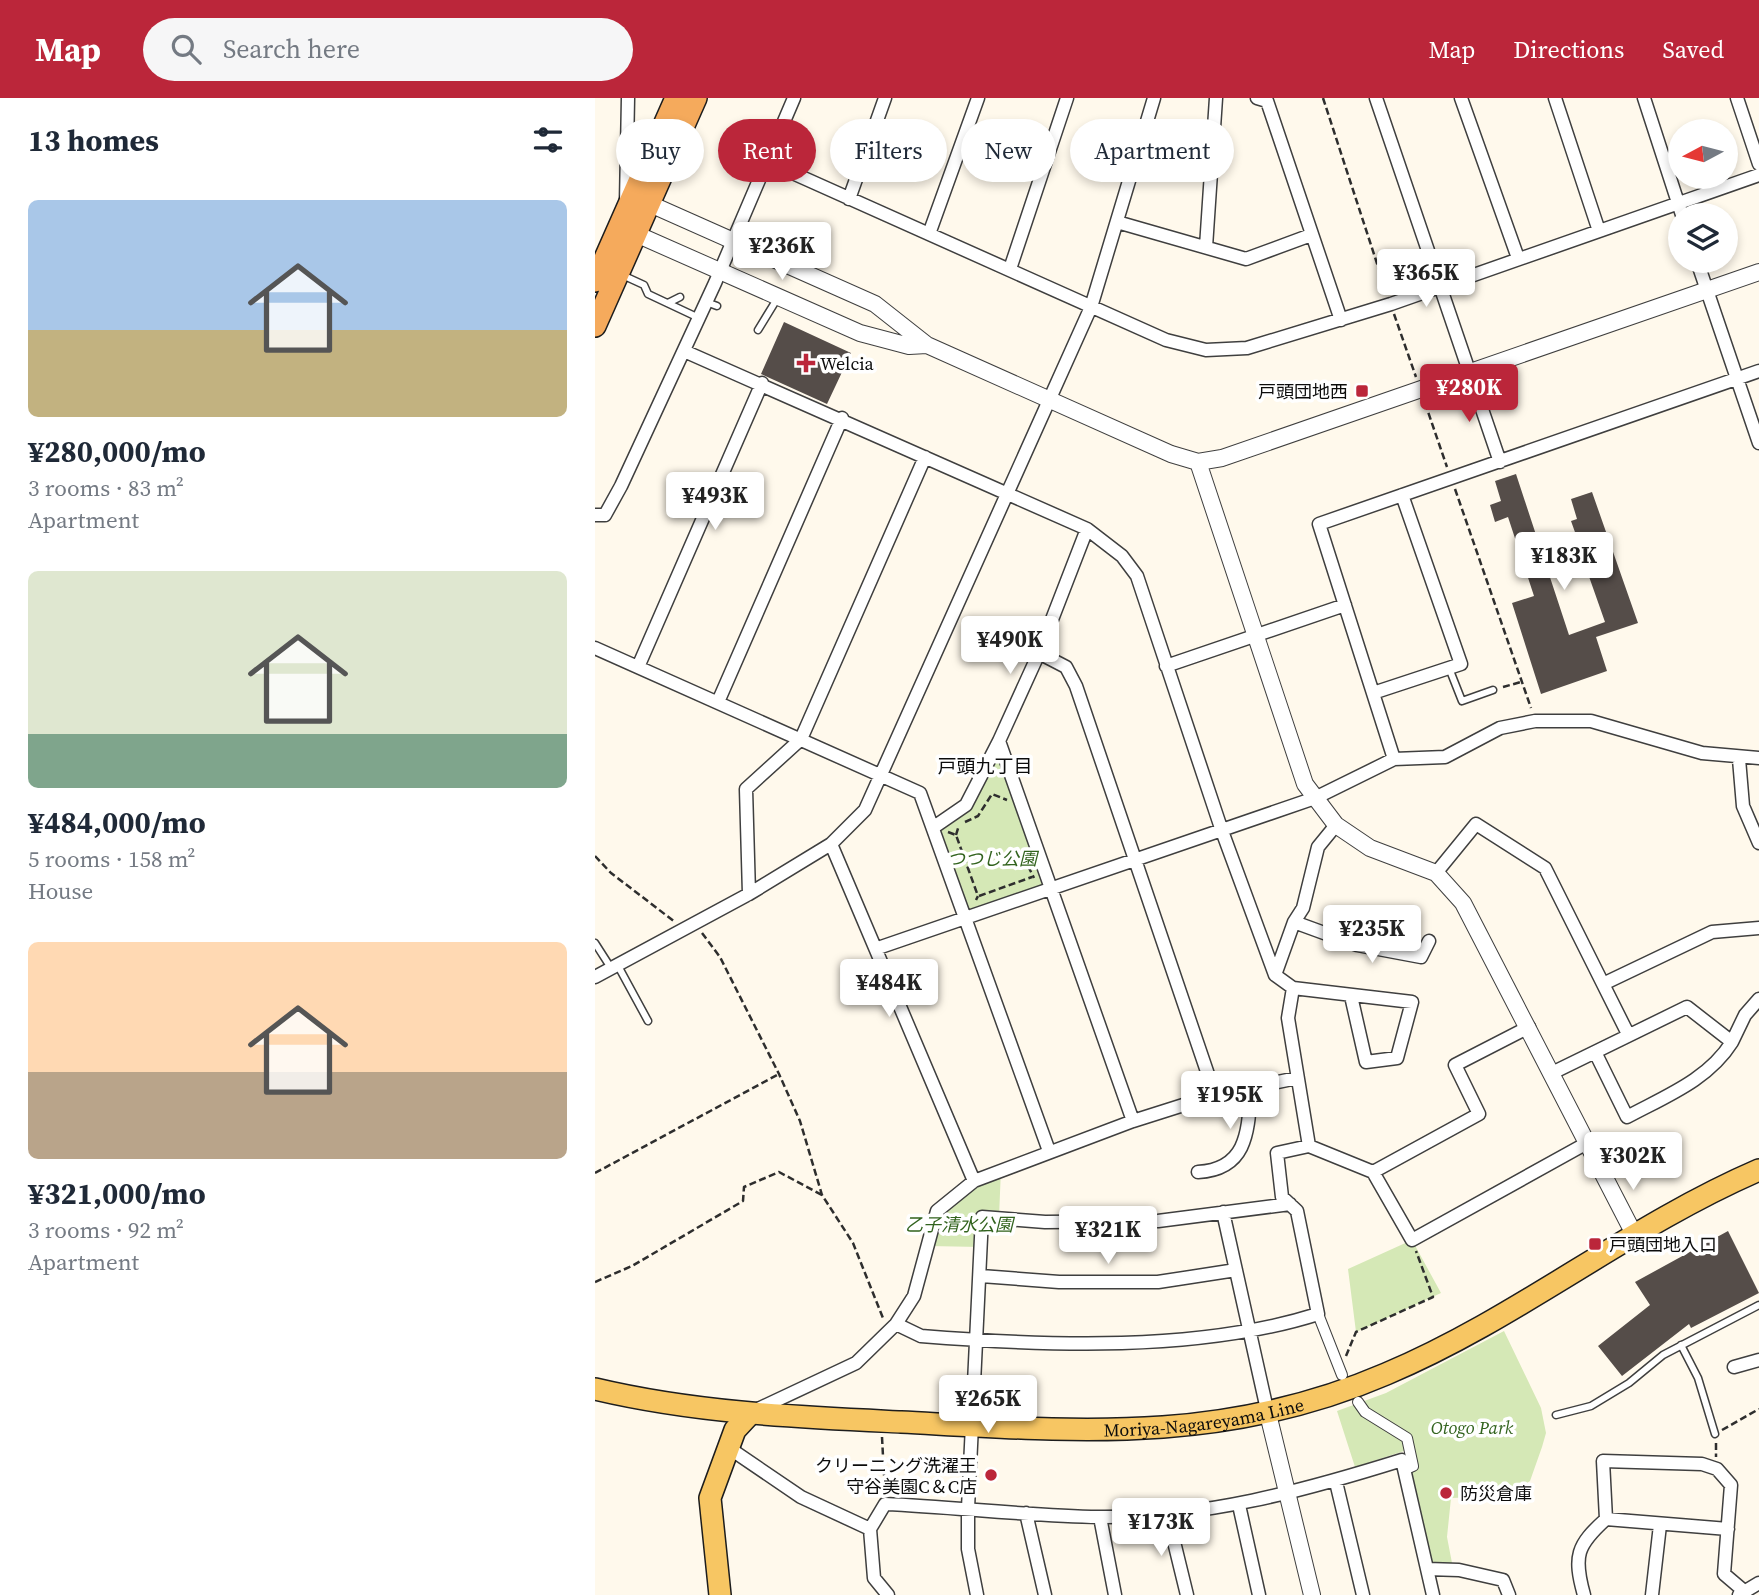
<!DOCTYPE html>
<html lang="en">
<head>
<meta charset="utf-8">
<style>
  :root { --surface:#fff; --page:#f6f6f7; --text:#1f2937; --muted:#747a83; --accent:#bb263a }
  body { margin:0; font-family:"Source Serif 4","Noto Sans JP",serif; background:var(--page); color:var(--text); height:100vh; display:flex; flex-direction:column; font-size:26px; white-space:nowrap }
  * { box-sizing:border-box; margin:0 }
  p { font-size:23px; color:var(--muted) }
  .icon { flex:none; width:38px; height:38px; fill:none; stroke:currentColor; stroke-width:2; stroke-linecap:round; stroke-linejoin:round }
  .map { position:relative; flex:1; overflow:hidden }
  .details { display:flex; flex-direction:column; background:var(--surface); width:595px }
  .details>* { flex:none }
  .top-card { position:absolute; left:21px; top:21px; width:665px; height:63px; display:flex; gap:14px }
  .needle { width:46px; rotate:263deg }
  .tools { position:absolute; left:1073px; top:21px; display:grid; gap:14px }
  .tools a { display:grid; place-items:center; width:70px; height:70px; border-radius:50%; background:var(--surface); box-shadow:0 4px 10px #0003; font-size:35px }
  .price { position:absolute; translate:-50% -60px; padding:0 16px; border-radius:7px; background:#fff; color:#222; font-size:23px; line-height:46px; filter:drop-shadow(0 2px 4px #0008) }
  .price::after { content:''; position:absolute; left:50%; top:42px; width:21px; height:16px; margin-left:-10px; background:inherit; clip-path:polygon(0 0,100% 0,50% 100%) }
  .price.selected { background:var(--accent); color:#fff }
  ul { padding:0; list-style:none }
  li { display:grid; align-content:center; gap:14px; height:371px; padding:0 28px }
  li span { display:grid; place-items:center; height:217px; border-radius:10px; color:#555 }
  li>.icon { margin-inline-start:auto }
  span .icon { width:126px; height:126px; fill:#fffc; stroke-width:1 }
  li b { font-size:30px }
  h2 { display:flex; justify-content:space-between; align-items:center; height:84px; padding:0 28px; font-size:30px }
  .tag { padding:0 24px; border-radius:32px; background:var(--surface); box-shadow:0 4px 10px #0003; font-size:24px; line-height:63px }
  .tag.selected { background:var(--accent); color:#fff }
  header { display:flex; align-items:center; gap:42px; box-sizing:border-box; height:98px; padding:0 35px; background:var(--accent); color:#fff }
  header strong { font-size:33px }
  nav { display:flex; gap:38px; margin-inline-start:auto; font-size:24px }
  .search { width:490px; height:63px; background:var(--page); display:flex; align-items:center; gap:18px; box-sizing:border-box; padding:0 24px; border-radius:38px; color:var(--muted); font-size:26px }
  main { display:flex; flex:1; min-height:0 }
  .map>svg:first-child { display:block }
</style>
</head>
<body>
<header>
<strong>Map</strong>
<div class="search"><svg class="icon" aria-label="search" viewBox="0 0 24 24"><circle cx="10" cy="10" r="6"/><path d="M15 15l6 6"/></svg>Search here</div>
<nav><a>Map</a><a>Directions</a><a>Saved</a></nav>
</header>
<main>
<section class="details">
<h2>13 homes<svg class="icon" aria-label="filters" viewBox="0 0 24 24"><path d="M4 7h16M4 17h16"/><circle cx="9" cy="7" r="2"/><circle cx="15" cy="17" r="2"/></svg></h2>
<ul>
<li><span style="background:linear-gradient(#a9c7e8 60%,#c2b280 0)"><svg class="icon" aria-label="home" viewBox="0 0 24 24"><path d="M3 11l9-7 9 7M6 9v11h12V9"/></svg></span><div><b>¥280,000/mo</b><p>3 rooms · 83 m²</p><p>Apartment</p></div></li>
<li><span style="background:linear-gradient(#dfe7d0 75%,#7fa58c 0)"><svg class="icon" aria-label="home" viewBox="0 0 24 24"><path d="M3 11l9-7 9 7M6 9v11h12V9"/></svg></span><div><b>¥484,000/mo</b><p>5 rooms · 158 m²</p><p>House</p></div></li>
<li><span style="background:linear-gradient(#ffd9b3 60%,#b9a48a 0)"><svg class="icon" aria-label="home" viewBox="0 0 24 24"><path d="M3 11l9-7 9 7M6 9v11h12V9"/></svg></span><div><b>¥321,000/mo</b><p>3 rooms · 92 m²</p><p>Apartment</p></div></li>
</ul>
</section>
<div class="map">
<svg width="1164" height="1497" viewBox="0 0 1164 1497">
  <rect width="100%" height="100%" fill="#fff9ec"/>
  <path fill="#d5e8b6" d="M404,643L456,791L371,820L339,729L371,707Z
    M406,1071L404,1119H387L386,1149L333,1148L342,1113Z
    M817,1142L846,1195L761,1234L753,1171Z
    M909,1233L946,1310L951,1335L947,1349L935,1383L914,1398L856,1400L852,1439L857,1465H837L809,1353L760,1369L742,1313L791,1295Z"/>
  <path fill="#554d49" d="M189,224L256,255L232,306L166,276Z
    M921,376L974,537L1010,524L985,453L979,455L973,440L981,437L976,423L982,421L976,401L997,394L1043,525L1001,539L1012,573L946,596L917,505L939,498L913,419L900,424L895,407L906,403L900,383Z
    M1133,1133L1164,1195L1096,1230L1094,1226L1027,1278L1003,1248L1055,1207L1040,1184Z"/>
  <g fill="none" stroke-linecap="round" stroke-linejoin="round">
    <g stroke="#3f3f3f" stroke-width="9">
      <path id="service" d="M25,176L49,187L53,196L104,220
        M111,204L122,208
        M73,205L85,199
        M163,232L182,201
        M854,570L867,603L898,592
        M0,845L16,870
        M22,866L53,923
        M1086,1247L1103,1280L1120,1336
        M961,1317L996,1308L1034,1285L1068,1257L1164,1207"/>
    </g>
    <g stroke="#3f3f3f" stroke-width="12">
      <path id="pedestrian" d="M723,1216L747,1277
        M763,1304L770,1314L812,1340L818,1368L809,1372"/>
    </g>
    <g stroke="#3f3f3f" stroke-width="15">
      <path id="minor" d="M662,0L672,3L746,222
        M781,0L905,364
        M866,0L923,160
        M960,0L1004,133
        M1049,0L1087,117
        M1142,0L1164,66
        M173,64L571,242L611,252L652,250L796,206L1164,77
        M254,101L290,0
        M31,104L33,0
        M522,124L651,161L716,137
        M334,136L383,0
        M611,149L621,0
        M1102,163L1164,345
        M415,171L472,0
        M89,253L492,431L527,458L542,478L627,733L680,877L698,890L817,904L802,960L771,964L756,898
        M0,417H10L26,388L120,185L199,0
        M0,550L325,695L454,1053
        M444,555L471,569L481,588L620,997
        M571,568L750,507
        M43,569L167,285
        M778,595L866,566L807,397
        M123,604L247,320
        M404,643L538,1023
        M799,661L724,426L1164,273
        M1144,661L1148,708L1164,745
        M339,729L371,707L404,643L444,555L492,431
        M236,746L379,1083
        M841,775L881,726L950,770L1008,886L1117,834L1164,830
        M154,796L151,691L206,641L330,359
        M699,824L762,847L826,859L834,843
        M283,850L720,700L799,661L850,659L905,630L940,623H996L1107,655L1164,660
        M680,877L699,824L708,810L723,749L741,727
        M0,879L154,796L236,746L270,712L496,209L559,0
        M1008,886L1033,936
        M698,890L693,920L714,1048L778,1074L884,1016L860,967L934,929
        M1137,944L1150,917L1164,901
        M957,975L1092,909L1137,944C1113,982 1071,998 1032,1019L1000,954
        M603,1074C654,1071 653,1031 656,990
        M778,1074L817,1142L992,1045
        M628,1114L673,1316
        M386,1178L464,1184H563L641,1172
        M301,1226L326,1238C452,1248 603,1254 723,1216L702,1113L687,1099L682,1055L714,1048
        M1139,1269L1164,1262
        M161,1312L261,1265L301,1226L319,1198L342,1113L379,1083L538,1023L620,997L702,980
        M134,1350L206,1399L275,1431
        M741,1384L768,1497
        M644,1407L664,1497
        M431,1415L450,1497
        M572,1415L592,1497
        M505,1419L520,1497
        M1011,1421L1008,1363L1107,1366L1122,1371L1136,1387L1129,1476L1149,1493
        M832,1471L864,1472L908,1482L914,1497
        M293,1497L279,1480L275,1431L290,1406C361,1409 433,1418 504,1419C609,1420 708,1393 807,1362L838,1497
        M382,1497L373,1451V1410L387,1119L450,1124L563,1123L695,1106
        M989,1497C978,1458 982,1447 1011,1421L1133,1431
        M1057,1497L1065,1427
        M1144,1497L1164,1485"/>
    </g>
    <g stroke="#3f3f3f" stroke-width="18">
      <path id="tertiary" d="M44,108L55,106L280,206L332,247L576,356L603,364L627,360L1164,174
        M37,126L41,136L265,235L314,248L332,247
        M603,364L710,686L741,727L775,750L841,775L868,805L1039,1136
        M673,1316L717,1497"/>
    </g>
    <g stroke="#1d1d1d" stroke-width="24">
      <g id="primary">
        <path id="s1" d="M0,1291C101,1315 202,1319 306,1324C479,1333 626,1347 791,1276C922,1221 1034,1128 1164,1072"/>
        <path d="M125,1497L115,1400L140,1332L154,1317"/>
      </g>
    </g>
    <g stroke="#1d1d1d" stroke-width="24">
      <path id="trunk" d="M0,183L81,0
        M0,228L101,0"/>
    </g>
    <path stroke="#2e2e2e" stroke-width="2.5" stroke-dasharray="7 3.5" stroke-linecap="butt" d="M728,0L791,193
      M799,216L821,279
      M830,305L852,369
      M860,391L936,610
      M908,589L926,584
      M370,724L383,718L397,696L412,702
      M353,734L361,737L383,798L381,802
      M361,737L364,727
      M0,758L16,775L80,824
      M433,768L439,780
      M384,798L437,779
      M107,835L125,859L184,976L205,1023L227,1097L258,1145L288,1220
      M0,1075L184,976
      M0,1184L37,1168L148,1103L149,1089L184,1074L227,1097
      M751,1258L761,1234L838,1199L821,1153
      M1127,1332L1164,1311
      M287,1339L290,1396
      M1121,1345V1359"/>
    <use href="#service" stroke="#fff" stroke-width="6"/>
    <use href="#pedestrian" stroke="#fff" stroke-width="10"/>
    <use href="#minor" stroke="#fff" stroke-width="12"/>
    <use href="#tertiary" stroke="#fff" stroke-width="16"/>
    <use href="#primary" stroke="#f7c663" stroke-width="21"/>
    <use href="#trunk" stroke="#f5aa5c" stroke-width="21"/>
  </g>
  <g fill="#bb263a" stroke="#fff" stroke-width="2.5">
    <path d="M207.5 254.5h7v7h7v7h-7v7h-7v-7h-7v-7h7z"/>
    <rect x="760" y="286" width="14" height="14" rx="3.5"/>
    <rect x="993" y="1139" width="14" height="14" rx="3.5"/>
    <circle cx="396" cy="1377" r="7"/>
    <circle cx="851" cy="1395" r="7"/>
  </g>
  <g text-anchor="middle" dominant-baseline="central" stroke-width="7" stroke-linejoin="round" paint-order="stroke">
    <g font-size="18" fill="#0c0c0c" stroke="#fff" text-anchor="start">
      <text x="225" y="265">Welcia</text>
      <text x="753" y="293" text-anchor="end">戸頭団地西</text>
      <text x="1014" y="1146">戸頭団地入口</text>
      <text x="382" y="1367" text-anchor="end">クリーニング洗濯王<tspan x="382" dy="21">守谷美園C＆C店</tspan></text>
      <text x="865" y="1395">防災倉庫</text>
    </g>
    <g font-size="18" font-style="italic" fill="#32631e" stroke="#fff">
      <text x="397" y="760">つつじ公園</text>
      <text x="364" y="1126">乙子清水公園</text>
      <text x="877" y="1329">Otogo Park</text>
    </g>
    <g font-size="18" fill="#0c0c0c" stroke="#fff">
      <text stroke="none"><textPath href="#s1" startOffset="612">Moriya-Nagareyama Line</textPath></text>
    </g>
    <g font-size="19" fill="#0c0c0c" stroke="#fff">
      <text x="390" y="668">戸頭九丁目</text>
    </g>
  </g>
</svg>
<div class="tools">
<a><svg class="needle" viewBox="-14 -14 28 28"><path d="M0-13l5 13h-10z" fill="#e53935"/><path d="M0 13l5-13h-10z" fill="#747a83"/></svg></a>
<a><svg class="icon" aria-label="layers" viewBox="0 0 24 24"><path d="M12 4l9 5-9 5-9-5zM3 14l9 5 9-5"/></svg></a>
</div>
<b class="price" style="left:187px;top:184px">¥236K</b>
<b class="price" style="left:831px;top:211px">¥365K</b>
<b class="price selected" style="left:874px;top:326px">¥280K</b>
<b class="price" style="left:120px;top:434px">¥493K</b>
<b class="price" style="left:969px;top:494px">¥183K</b>
<b class="price" style="left:415px;top:578px">¥490K</b>
<b class="price" style="left:777px;top:867px">¥235K</b>
<b class="price" style="left:294px;top:921px">¥484K</b>
<b class="price" style="left:635px;top:1033px">¥195K</b>
<b class="price" style="left:1038px;top:1094px">¥302K</b>
<b class="price" style="left:513px;top:1168px">¥321K</b>
<b class="price" style="left:393px;top:1337px">¥265K</b>
<b class="price" style="left:566px;top:1460px">¥173K</b>
<div class="top-card">
<a class="tag">Buy</a>
<a class="tag selected">Rent</a>
<a class="tag">Filters</a>
<a class="tag">New</a>
<a class="tag">Apartment</a>
</div>
</div>
</main>
</body>
</html>
